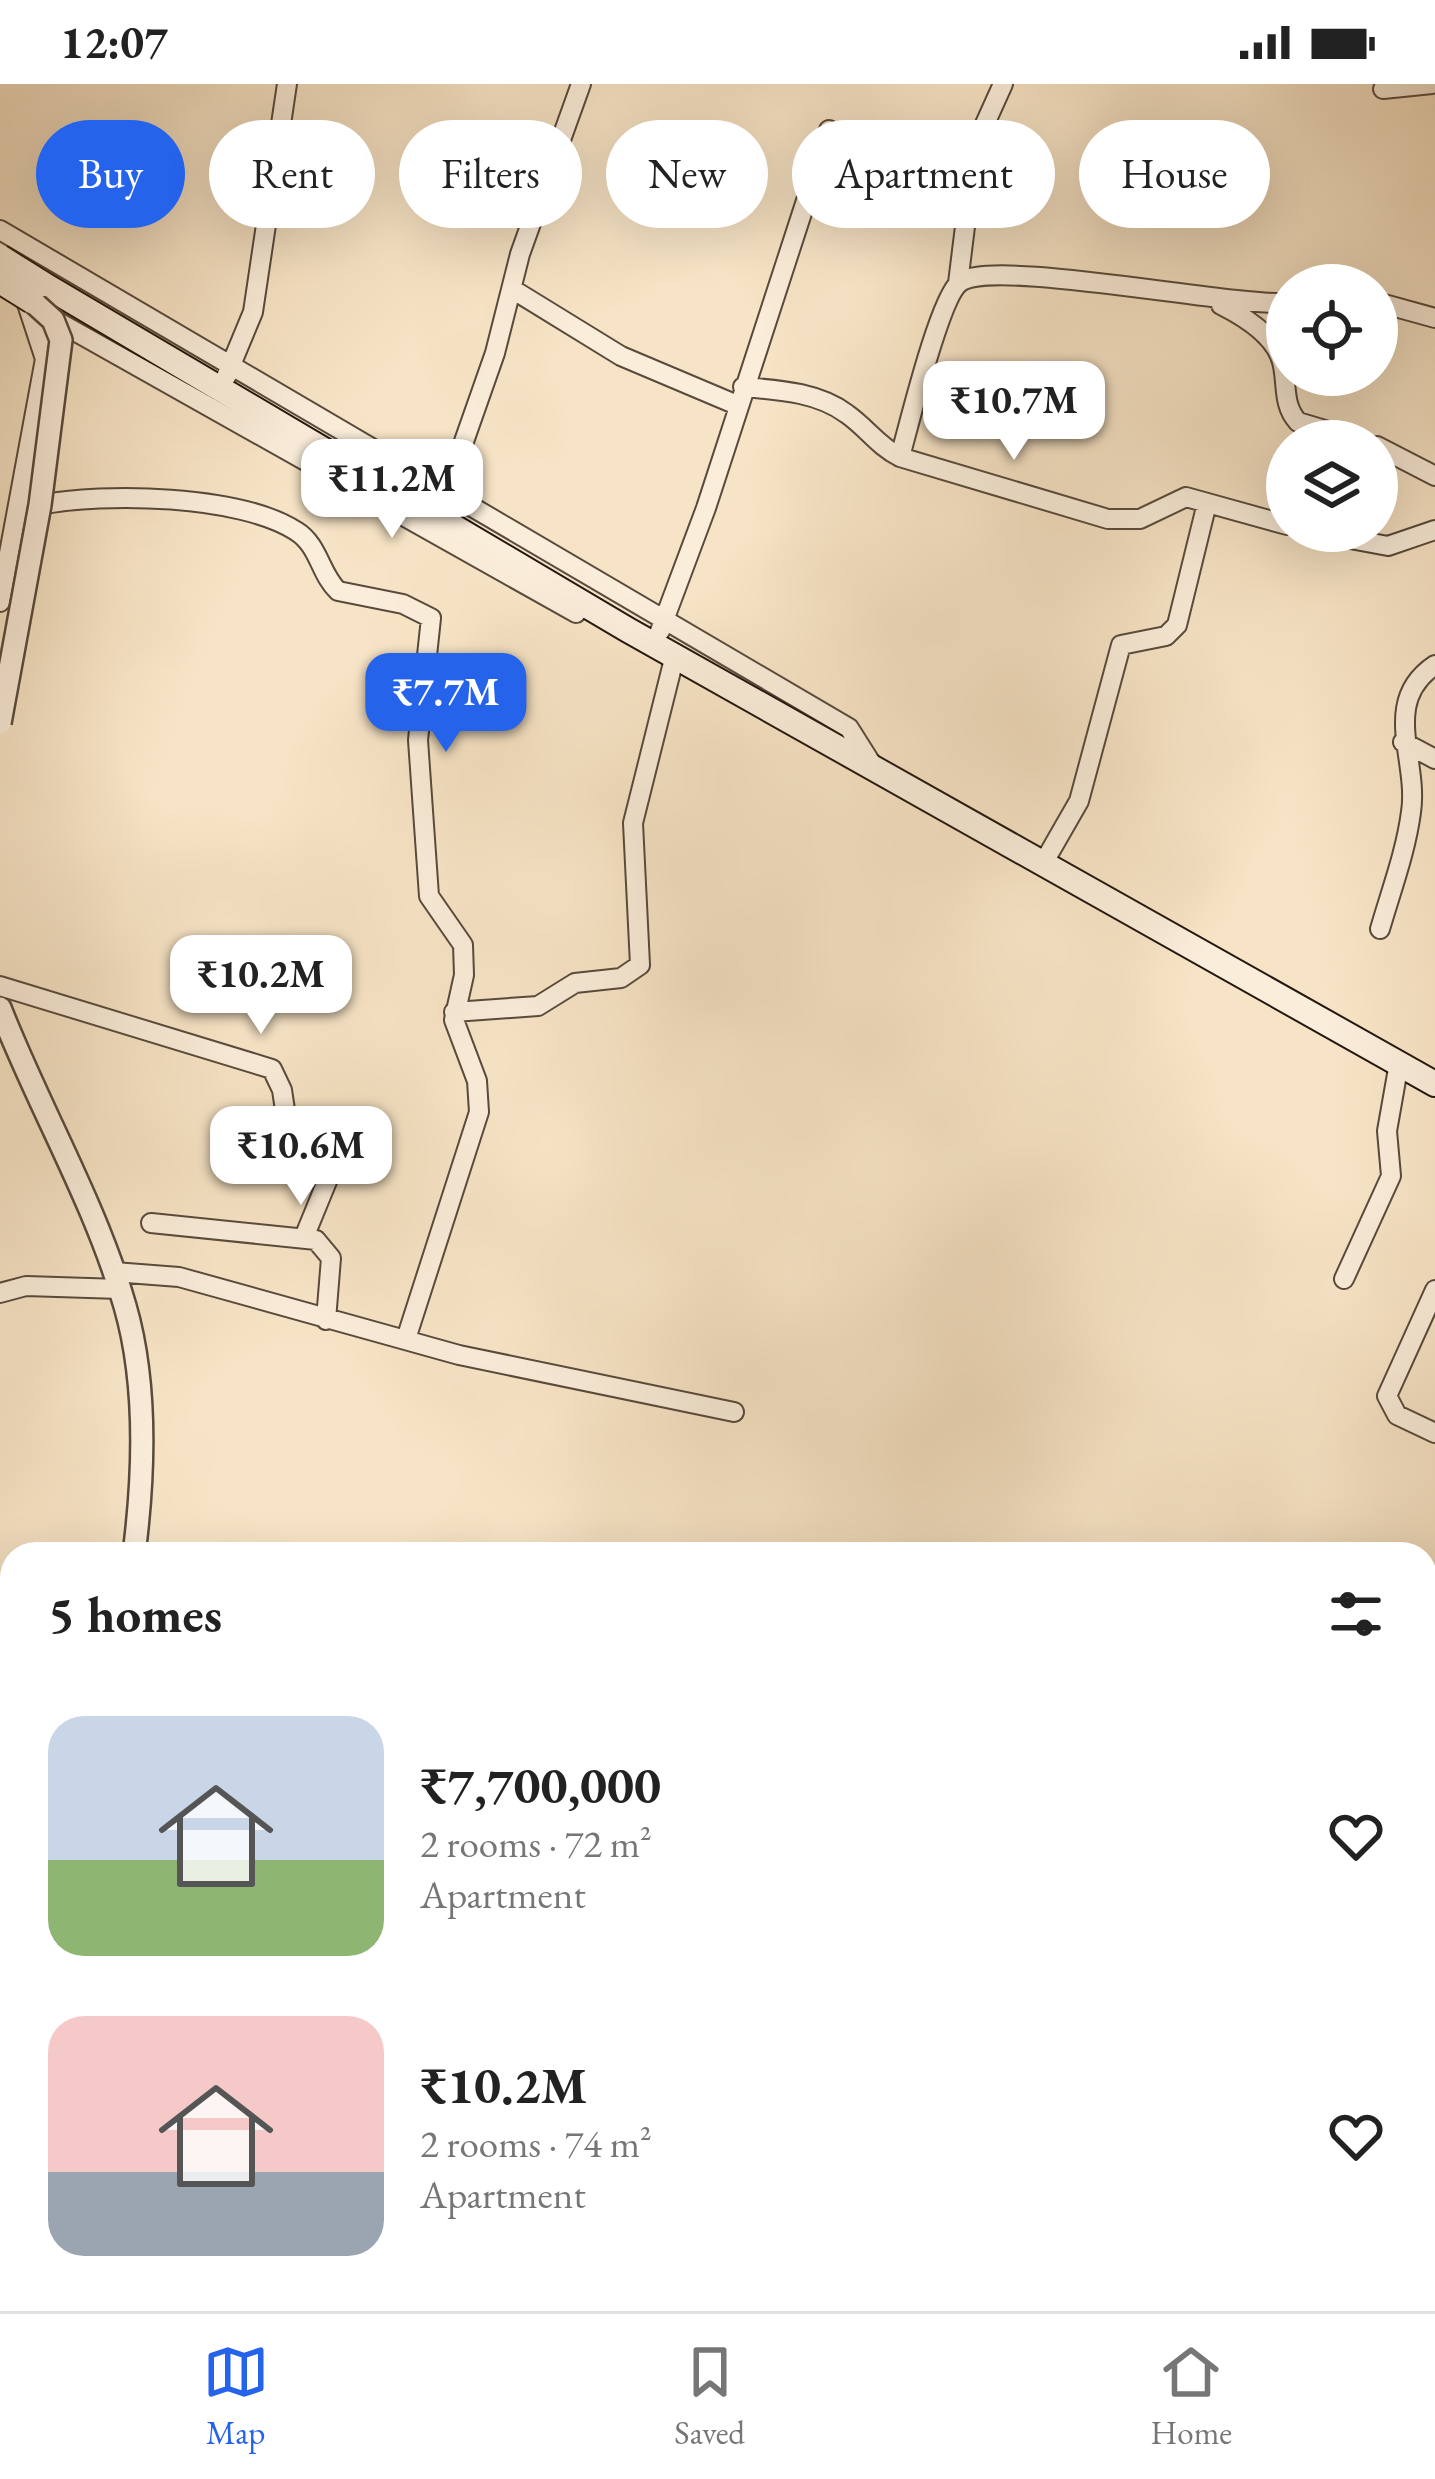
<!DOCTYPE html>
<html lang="en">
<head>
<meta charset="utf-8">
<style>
  :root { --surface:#fff; --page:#f6f6f6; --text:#222; --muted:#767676; --line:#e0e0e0; --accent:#2563eb }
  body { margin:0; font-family:"EB Garamond",serif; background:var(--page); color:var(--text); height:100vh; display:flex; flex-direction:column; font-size:45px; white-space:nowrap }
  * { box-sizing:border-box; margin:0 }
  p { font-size:39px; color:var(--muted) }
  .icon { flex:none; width:66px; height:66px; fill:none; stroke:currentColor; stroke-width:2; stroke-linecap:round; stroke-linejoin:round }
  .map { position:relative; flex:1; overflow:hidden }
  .panel { position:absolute; left:0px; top:1458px; width:1437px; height:771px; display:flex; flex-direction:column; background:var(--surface); border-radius:36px 36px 0 0; box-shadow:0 12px 48px #0002 }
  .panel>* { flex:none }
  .guide { position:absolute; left:36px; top:36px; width:1365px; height:108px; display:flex; gap:24px }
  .controls { position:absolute; left:1266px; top:180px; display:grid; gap:24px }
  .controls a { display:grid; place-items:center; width:132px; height:132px; border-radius:50%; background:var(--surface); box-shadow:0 12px 48px #0002; font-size:60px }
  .price { position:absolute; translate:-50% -102px; padding:0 27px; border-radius:24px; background:#fff; color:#222; font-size:39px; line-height:78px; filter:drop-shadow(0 3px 6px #0008) }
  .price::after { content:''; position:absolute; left:50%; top:72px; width:36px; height:27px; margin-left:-18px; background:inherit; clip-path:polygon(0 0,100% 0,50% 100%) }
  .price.active { background:var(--accent); color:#fff }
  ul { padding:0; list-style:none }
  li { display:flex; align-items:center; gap:36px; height:300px; padding:0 48px }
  li span { display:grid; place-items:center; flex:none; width:336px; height:240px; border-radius:36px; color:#555 }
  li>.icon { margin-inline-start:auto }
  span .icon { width:144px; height:144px; fill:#fffc; stroke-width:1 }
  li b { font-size:51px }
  h2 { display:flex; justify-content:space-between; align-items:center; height:144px; padding:0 48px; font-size:51px }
  .pill { padding:0 42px; border-radius:54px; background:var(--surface); box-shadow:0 12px 48px #0002; font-size:42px; line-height:108px }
  .pill.active { background:var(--accent); color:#fff }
  .status { display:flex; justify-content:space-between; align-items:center; height:84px; padding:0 60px; background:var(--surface); direction:ltr }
  .status svg { height:33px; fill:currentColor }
  .menu { display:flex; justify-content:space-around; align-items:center; height:168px; border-top:3px solid var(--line); background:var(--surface); font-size:33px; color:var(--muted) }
  .menu a { display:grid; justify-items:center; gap:6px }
  .menu .active { color:var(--accent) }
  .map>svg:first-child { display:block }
</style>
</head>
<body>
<div class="status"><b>12:07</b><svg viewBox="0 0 49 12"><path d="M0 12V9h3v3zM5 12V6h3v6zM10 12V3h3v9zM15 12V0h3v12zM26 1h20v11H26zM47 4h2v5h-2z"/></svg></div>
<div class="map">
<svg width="1435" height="2227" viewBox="0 0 1435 2227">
  <rect width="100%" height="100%" fill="#f7e4c6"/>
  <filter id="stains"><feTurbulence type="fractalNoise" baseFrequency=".00167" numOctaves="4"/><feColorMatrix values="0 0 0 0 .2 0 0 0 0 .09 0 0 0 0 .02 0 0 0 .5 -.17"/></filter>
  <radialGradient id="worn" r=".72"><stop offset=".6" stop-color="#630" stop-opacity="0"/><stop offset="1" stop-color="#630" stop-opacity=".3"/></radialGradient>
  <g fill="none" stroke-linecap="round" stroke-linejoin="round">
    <g stroke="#584a3c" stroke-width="22">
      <path id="minor" d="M1383,5L1432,0
        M0,146L849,644L873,682
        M958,199L975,62L1003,0
        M512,205L621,272L737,321
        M1377,218L1435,234
        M1221,221C1245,233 1278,253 1283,282C1287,302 1283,322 1298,338L1362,357
        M46,231L576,529
        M226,293L253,228L287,0
        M743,303C778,306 818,308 847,330C867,344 878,362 900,373L1108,435H1140L1186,413L1287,441
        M1377,362L1435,392
        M900,373C909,341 939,216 959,199C989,173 1227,222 1287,219
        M455,383L495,269L520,170L581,0
        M40,421C104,408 240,411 296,447C319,461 320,490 338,507L403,520L431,534L418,656L429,812L463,861L464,891L454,936L477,997L479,1028L406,1255
        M1307,447L1388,462L1435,446
        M0,518L45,275L27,220L34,207
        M660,547L706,424L829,46
        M1403,658L1435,675
        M1044,778L1079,717L1121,561L1166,552L1177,541L1207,419
        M1380,845C1391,807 1406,767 1411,728C1419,676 1380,618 1435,581
        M0,902L272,985L282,1006L291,1066L330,1090L305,1151
        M454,928L538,922L575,899L621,894L640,881L633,739L675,571
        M151,1139L316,1156L331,1174L326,1236
        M114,1188L179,1193L459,1271L734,1328
        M1344,1195L1391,1092L1387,1047L1399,979
        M1435,1206L1387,1312L1397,1331L1435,1349
        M0,1209L26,1202L120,1205
        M0,1716L12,1723
        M649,2217L669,2227"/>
    </g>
    <g stroke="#584a3c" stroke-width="26">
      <path id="tertiary" d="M0,924C39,1024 95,1118 125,1222C147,1298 144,1392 134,1470
        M0,1978L12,1960"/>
    </g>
    <g stroke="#23170e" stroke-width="28">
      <path id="secondary" d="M33,214L43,200L628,546L1435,1000"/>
    </g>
    <use href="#minor" stroke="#faedda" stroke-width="18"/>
    <use href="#tertiary" stroke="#faedda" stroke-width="21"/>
    <use href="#secondary" stroke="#faedda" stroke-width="24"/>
    <g stroke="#584a3c" stroke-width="26" stroke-linecap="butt">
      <path id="tertiary-bridge" d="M0,639L40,421L61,256L53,236L32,217"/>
    </g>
    <g stroke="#23170e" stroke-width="28" stroke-linecap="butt">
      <path id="secondary-bridge" d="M0,173L43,200
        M0,197L32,217"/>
    </g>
    <use href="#tertiary-bridge" stroke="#faedda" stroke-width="21"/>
    <use href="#secondary-bridge" stroke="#faedda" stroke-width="24"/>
  </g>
  <rect width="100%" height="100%" filter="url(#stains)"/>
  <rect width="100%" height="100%" fill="url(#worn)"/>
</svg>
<div class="controls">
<a><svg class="icon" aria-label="locate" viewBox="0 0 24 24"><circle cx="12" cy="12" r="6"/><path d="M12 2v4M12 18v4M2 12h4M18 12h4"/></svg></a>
<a><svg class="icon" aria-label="layers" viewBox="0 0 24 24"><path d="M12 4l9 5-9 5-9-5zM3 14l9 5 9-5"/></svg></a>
</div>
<b class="price" style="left:1014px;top:379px">₹10.7M</b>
<b class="price" style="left:392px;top:457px">₹11.2M</b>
<b class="price active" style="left:446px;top:671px">₹7.7M</b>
<b class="price" style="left:261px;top:953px">₹10.2M</b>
<b class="price" style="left:301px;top:1124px">₹10.6M</b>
<div class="guide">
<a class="pill active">Buy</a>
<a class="pill">Rent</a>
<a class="pill">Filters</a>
<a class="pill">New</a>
<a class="pill">Apartment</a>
<a class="pill">House</a>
</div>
<section class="panel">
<h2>5 homes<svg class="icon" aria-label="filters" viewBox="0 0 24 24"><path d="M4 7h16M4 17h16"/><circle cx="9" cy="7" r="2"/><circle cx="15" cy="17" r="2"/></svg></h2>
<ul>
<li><span style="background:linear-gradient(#c9d6e8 60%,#8fb573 0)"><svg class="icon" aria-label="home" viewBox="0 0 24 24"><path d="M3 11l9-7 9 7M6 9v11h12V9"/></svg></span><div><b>₹7,700,000</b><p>2 rooms · 72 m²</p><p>Apartment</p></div><svg class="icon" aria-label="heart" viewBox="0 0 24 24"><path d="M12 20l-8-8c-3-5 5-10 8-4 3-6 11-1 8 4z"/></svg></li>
<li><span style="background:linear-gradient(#f6c9c9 65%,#9aa5b1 0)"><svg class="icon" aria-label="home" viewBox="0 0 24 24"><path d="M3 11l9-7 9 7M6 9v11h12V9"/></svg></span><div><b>₹10.2M</b><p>2 rooms · 74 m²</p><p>Apartment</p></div><svg class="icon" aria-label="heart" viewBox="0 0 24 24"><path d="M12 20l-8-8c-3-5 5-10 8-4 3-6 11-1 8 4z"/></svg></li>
</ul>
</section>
</div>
<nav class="menu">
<a class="active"><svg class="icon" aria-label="map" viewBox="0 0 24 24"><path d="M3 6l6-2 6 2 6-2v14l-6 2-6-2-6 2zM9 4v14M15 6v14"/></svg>Map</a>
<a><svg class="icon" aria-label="saved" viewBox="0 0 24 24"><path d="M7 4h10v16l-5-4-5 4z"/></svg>Saved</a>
<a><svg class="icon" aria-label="home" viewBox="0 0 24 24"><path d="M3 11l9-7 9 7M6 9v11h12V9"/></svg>Home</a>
</nav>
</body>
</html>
